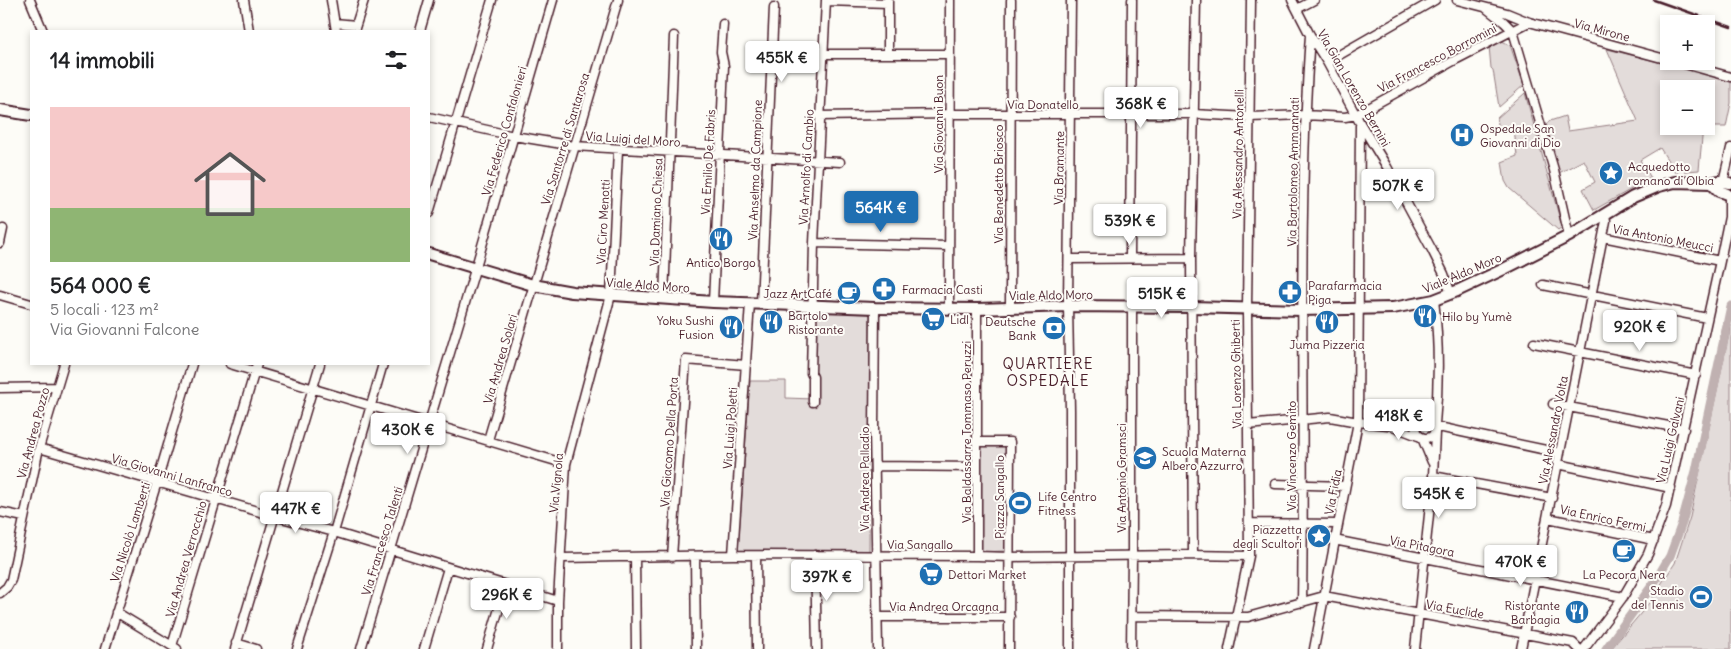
<!DOCTYPE html>
<html lang="it">
<head>
<meta charset="utf-8">
<style>
  :root { --surface:#fff; --page:#f2f2f2; --text:#202124; --muted:#757577; --accent:#1f6fb2 }
  body { margin:0; font-family:Delius,sans-serif; background:var(--page); color:var(--text); height:100vh; display:flex; flex-direction:column; font-size:19px; white-space:nowrap }
  * { box-sizing:border-box; margin:0 }
  p { font-size:16px; color:var(--muted) }
  .icon { flex:none; width:28px; height:28px; fill:none; stroke:currentColor; stroke-width:2; stroke-linecap:round; stroke-linejoin:round }
  .map { position:relative; flex:1; overflow:hidden }
  .panel { position:absolute; left:30px; top:30px; width:400px; height:335px; display:flex; flex-direction:column; background:var(--surface); border-radius:0px; box-shadow:0 2px 8px #0003 }
  .panel>* { flex:none }
  .tools { position:absolute; left:1660px; top:15px; display:grid; gap:10px }
  .tools a { display:grid; place-items:center; width:55px; height:55px; border-radius:0px; background:var(--surface); box-shadow:0 2px 8px #0003; font-size:25px }
  .price { position:absolute; translate:-50% -42px; padding:0 11px; border-radius:5px; background:#fff; color:#222; font-size:16px; line-height:32px; filter:drop-shadow(0 1px 2px #0008) }
  .price::after { content:''; position:absolute; left:50%; top:30px; width:15px; height:11px; margin-left:-8px; background:inherit; clip-path:polygon(0 0,100% 0,50% 100%) }
  .price.active { background:var(--accent); color:#fff }
  ul { padding:0; list-style:none }
  li { display:grid; align-content:center; gap:10px; height:265px; padding:0 20px }
  li span { display:grid; place-items:center; height:155px; border-radius:0px; color:#555 }
  li>.icon { margin-inline-start:auto }
  span .icon { width:90px; height:90px; fill:#fffc; stroke-width:1 }
  li b { font-size:21px }
  h2 { display:flex; justify-content:space-between; align-items:center; height:60px; padding:0 20px; font-size:21px }
  .map>svg:first-child { display:block }
</style>
</head>
<body>
<div class="map">
<svg width="1731" height="649" viewBox="0 0 1731 649">
  <rect width="100%" height="100%" fill="#fdfcf7"/>
  <filter id="ink" filterUnits="userSpaceOnUse"><feTurbulence type="fractalNoise" baseFrequency=".02" numOctaves="2"/><feDisplacementMap in="SourceGraphic" scale="10" xChannelSelector="R" yChannelSelector="G"/><feConvolveMatrix kernelMatrix="1 2 1 2 8 2 1 2 1" color-interpolation-filters="sRGB"/></filter>
  <g filter="url(#ink)">
    <path fill="#e3dcda" stroke="#967e82" fill-rule="evenodd" d="M1500,40L1510,45L1524,85L1499,107L1493,70L1491,68L1489,46Z
      M1607,49L1731,80V103L1726,127H1703L1699,170L1675,172L1660,148L1640,160L1651,178L1594,210L1583,189L1595,182L1584,160L1557,174L1544,126L1550,121L1565,116L1568,131L1638,121ZM1669,89H1706V126H1669Z
      M1525,93L1562,227L1558,230L1509,188L1505,181L1502,162L1517,156L1514,128L1499,130L1497,118Z
      M815,311L870,312L869,551H738L750,381H786V398L813,399Z
      M1731,325V649H1611L1646,607L1675,563L1690,517Z
      M1007,444L1006,551L981,552L980,445Z"/>
    <g fill="none" stroke-linecap="round" stroke-linejoin="round">
      <path stroke="#c0b1b1" stroke-width="9" d="M1606,649L1654,583L1670,556L1682,523L1696,471L1731,306"/>
      <g stroke="#4a1f2b" stroke-width="11">
        <path id="minor" d="M30,0L43,31
          M244,0L249,31
          M331,0L336,31
          M1292,0L1310,35L1327,62L1360,123L1387,167L1432,250L1444,274L1451,294
          M1457,0L1507,13L1529,22L1669,60
          M826,1L888,3
          M1486,8L1504,22L1513,31L1554,170L1569,236
          M1297,9L1314,0
          M335,23L356,25
          M354,31L364,0
          M420,31L429,0
          M888,53V0
          M823,54H949
          M1674,61L1731,77
          M1327,62L1435,0
          M819,116L950,114H1193L1249,117L1304,115L1345,117L1356,115L1457,59L1529,22
          M429,117L514,136L574,146L840,162
          M1723,182L1731,148
          M429,213L492,0
          M1603,237L1720,261
          M0,243L3,229
          M814,243L948,246
          M1130,258L1132,0
          M1069,259L1191,258
          M1543,285L1707,318
          M0,295L31,304
          M664,299L674,36
          M1434,300C1439,341 1439,383 1435,424
          M713,302L724,66L721,52L723,24
          M761,304L774,7
          M875,308L874,429L878,649
          M949,308L950,0
          M1010,308L1011,0
          M1534,343L1696,375
          M230,364L566,464
          M0,388L57,387
          M813,402V377L811,373L814,243L826,0
          M1553,404L1684,429
          M1425,418L1433,421L1436,428L1433,435C1427,440 1421,439 1416,432C1414,422 1419,422 1426,417C1431,414 1433,408 1435,403
          M1248,425L1330,417L1358,422L1388,425L1418,421
          M1390,425L1418,436
          M1436,428H1443L1560,453
          M1422,438L1432,462
          M488,440L618,0
          M976,442H1010L1009,649
          M39,448L274,516L334,532L558,601
          M1558,464L1671,488
          M875,466L976,467
          M1433,476L1552,498
          M1275,484L1345,486
          M0,512L24,517
          M1548,518L1654,540
          M1249,523L1338,524
          M1334,540L1623,597
          M733,555L750,303
          M815,555L817,649
          M1193,555L1191,258L1196,0
          M695,556L696,649
          M756,556L757,649
          M977,556V309
          M635,557L636,649
          M672,557L686,360L746,365
          M562,558L733,555L977,556L1010,557L1188,555L1249,556
          M0,593L7,587L11,580L39,448L64,364
          M1302,603C1305,413 1297,224 1310,35
          M116,612L177,649
          M1132,616L1248,617L1324,596L1573,643L1579,649
          M878,617H1010
          M236,643L256,649
          M172,646L257,364
          M105,649L157,482L192,364
          M235,649L320,364
          M297,649L334,532L383,364
          M361,649L477,263L553,0
          M424,649L448,568
          M487,649L506,585
          M558,649V601L566,464L611,295L618,150
          M1070,649V410L1068,306L1071,0
          M1131,649L1132,555V306
          M1229,649L1249,556L1247,308L1251,0
          M1314,649L1358,422L1360,123
          M1415,649L1433,476L1435,432
          M1521,649L1606,221L1605,215
          M1584,649L1623,597L1637,573L1648,554L1666,506L1720,261L1729,217V196"/>
      </g>
      <g stroke="#4a1f2b" stroke-width="14">
        <path id="major" d="M0,110L31,115
          M1711,183L1719,191L1727,194
          M429,254L533,285L572,292L713,302L875,308L977,309L1068,306L1191,307L1301,310L1393,308L1434,300L1457,291L1504,269L1569,236L1633,197L1659,186L1675,182L1711,183L1719,181L1729,183"/>
      </g>
      <use href="#minor" stroke="#fdfcf7" stroke-width="8"/>
      <use href="#major" stroke="#fdfcf7" stroke-width="10"/>
      <path stroke="#4a1f2b" stroke-width="2.5" d="M1654,0L1731,27"/>
    </g>
  </g>
  <defs>
    <g id="hospital-disc" transform="scale(1.25)"><circle r="9.5" fill="#1f6fb2" stroke="#fdfcf7"/><path d="M-5-5h3v3.5h4V-5h3V5h-3V1.5h-4V5h-3Z" fill="#fff"/></g>
    <g id="sight-disc" transform="scale(1.25)"><circle r="9.5" fill="#1f6fb2" stroke="#fdfcf7"/><path d="M0-6L1.8-2.2L6-1.7L2.9 1.2L3.7 5.4L0 3.3L-3.7 5.4L-2.9 1.2L-6-1.7L-1.8-2.2Z" fill="#fff"/></g>
    <g id="restaurant-disc" transform="scale(1.25)"><circle r="9.5" fill="#1f6fb2" stroke="#fdfcf7"/><path d="M-5-6h1v4h1v-4h1v4h1v-4h1v5L-1.5 .5V6h-2V.5L-5-1ZM5-6V6H3V1.5H1.5Q1.5-4 5-6Z" fill="#fff"/></g>
    <g id="pharmacy-disc" transform="scale(1.25)"><circle r="9.5" fill="#1f6fb2" stroke="#fdfcf7"/><path d="M-2-6h4v4h4v4h-4v4h-4v-4h-4v-4h4Z" fill="#fff"/></g>
    <g id="cafe-disc" transform="scale(1.25)"><circle r="9.5" fill="#1f6fb2" stroke="#fdfcf7"/><path d="M-5.5-4.5H6V0H3Q3 3.5 0 3.5H-2.5Q-5.5 3.5-5.5 0ZM3-3.2v2h1.7v-2ZM-6 4.5H4V6H-6Z" fill="#fff"/></g>
    <g id="supermarket-disc" transform="scale(1.25)"><circle r="9.5" fill="#1f6fb2" stroke="#fdfcf7"/><path d="M-6-5.5h2.5l.6 2H6L4.5 2H-2.5L-4.4-4H-6ZM-1.5 3.2a1.3 1.3 0 1 0 .1 0ZM3 3.2a1.3 1.3 0 1 0 .1 0Z" fill="#fff"/></g>
    <g id="bank-disc" transform="scale(1.25)"><circle r="9.5" fill="#1f6fb2" stroke="#fdfcf7"/><path d="M-6-4H6V4H-6ZM0-2.3a2.3 2.3 0 1 0 0 4.6a2.3 2.3 0 1 0 0-4.6Z" fill="#fff"/></g>
    <g id="school-disc" transform="scale(1.25)"><circle r="9.5" fill="#1f6fb2" stroke="#fdfcf7"/><path d="M0-5L7-2L0 1L-7-2ZM-4 1L0 2.5L4 1V4Q0 6-4 4Z" fill="#fff"/></g>
    <g id="stadium-disc" transform="scale(1.25)"><circle r="9.5" fill="#1f6fb2" stroke="#fdfcf7"/><path d="M0-5a6.5 5 0 1 0 0 10a6.5 5 0 1 0 0-10ZM-3.5-1.8h7v3.6h-7Z" fill="#fff"/></g>
  </defs>
  <g fill-rule="evenodd">
    <use href="#hospital-disc" x="1462" y="135"/>
    <use href="#sight-disc" x="1611" y="173"/>
    <use href="#restaurant-disc" x="721" y="239"/>
    <use href="#pharmacy-disc" x="884" y="289"/>
    <use href="#pharmacy-disc" x="1290" y="292"/>
    <use href="#cafe-disc" x="849" y="293"/>
    <use href="#restaurant-disc" x="1425" y="316"/>
    <use href="#supermarket-disc" x="933" y="319"/>
    <use href="#restaurant-disc" x="771" y="322"/>
    <use href="#restaurant-disc" x="1327" y="322"/>
    <use href="#restaurant-disc" x="731" y="327"/>
    <use href="#bank-disc" x="1054" y="328"/>
    <use href="#school-disc" x="1145" y="458"/>
    <use href="#stadium-disc" x="1020" y="503"/>
    <use href="#sight-disc" x="1319" y="536"/>
    <use href="#cafe-disc" x="1624" y="551"/>
    <use href="#supermarket-disc" x="931" y="574"/>
    <use href="#stadium-disc" x="1701" y="597"/>
    <use href="#restaurant-disc" x="1577" y="612"/>
  </g>
  <g text-anchor="middle" dominant-baseline="central" stroke-width="4" stroke-linejoin="round" paint-order="stroke">
    <g font-size="12" fill="#4a1f2b" stroke="#fdfcf7">
      <text transform="translate(1602 30) rotate(15)">Via Mirone</text>
      <text transform="translate(1437 58) rotate(-28)">Via Francesco Borromini</text>
      <text transform="translate(1354 88) rotate(60)">Via Gian Lorenzo Bernini</text>
      <text x="1043" y="104">Via Donatello</text>
      <text transform="translate(938 124) rotate(-90)">Via Giovanni Buon</text>
      <text transform="translate(504 131) rotate(-74)">Via Federico Confalonieri</text>
      <text transform="translate(565 139) rotate(-73)">Via Santorre di Santarosa</text>
      <text transform="translate(633 139) rotate(4)">Via Luigi del Moro</text>
      <text transform="translate(1238 154) rotate(-89)">Via Alessandro Antonelli</text>
      <text transform="translate(708 162) rotate(-87)">Via Emilio De Fabris</text>
      <text transform="translate(806 167) rotate(-87)">Via Arnolfo di Cambio</text>
      <text transform="translate(1059 168) rotate(-89)">Via Bramante</text>
      <text transform="translate(755 170) rotate(-88)">Via Anselmo da Campione</text>
      <text transform="translate(1293 172) rotate(-89)">Via Bartolomeo Ammannati</text>
      <text transform="translate(998 184) rotate(-90)">Via Benedetto Briosco</text>
      <text transform="translate(656 212) rotate(-88)">Via Damiano Chiesa</text>
      <text transform="translate(603 222) rotate(-87)">Via Ciro Menotti</text>
      <text transform="translate(1663 238) rotate(11)">Via Antonio Meucci</text>
      <text transform="translate(1462 273) rotate(-23)">Viale Aldo Moro</text>
      <text transform="translate(648 285) rotate(4)">Viale Aldo Moro</text>
      <text transform="translate(1051 295) rotate(-1)">Viale Aldo Moro</text>
      <text transform="translate(500 359) rotate(-74)">Via Andrea Solari</text>
      <text transform="translate(1236 374) rotate(-91)">Via Lorenzo Ghiberti</text>
      <text transform="translate(730 428) rotate(-86)">Via Luigi Poletti</text>
      <text transform="translate(1553 430) rotate(-79)">Via Alessandro Volta</text>
      <text transform="translate(966 432) rotate(-90)">Via Baldassarre Tommaso Peruzzi</text>
      <text transform="translate(33 433) rotate(-75)">Via Andrea Pozzo</text>
      <text transform="translate(1670 440) rotate(-77)">Via Luigi Galvani</text>
      <text transform="translate(669 442) rotate(-86)">Via Giacomo Della Porta</text>
      <text transform="translate(1291 456) rotate(-90)">Via Vincenzo Gemito</text>
      <text transform="translate(172 475) rotate(16)">Via Giovanni Lanfranco</text>
      <text transform="translate(1121 478) rotate(-90)">Via Antonio Gramsci</text>
      <text transform="translate(864 479) rotate(-90)">Via Andrea Palladio</text>
      <text transform="translate(556 483) rotate(-85)">Via Vignola</text>
      <text transform="translate(1333 492) rotate(-79)">Via Fidia</text>
      <text transform="translate(999 497) rotate(-90)">Piazza Sangallo</text>
      <text transform="translate(1603 518) rotate(12)">Via Enrico Fermi</text>
      <text transform="translate(130 532) rotate(-72)">Via Nicolò Lamberti</text>
      <text transform="translate(382 541) rotate(-73)">Via Francesco Talenti</text>
      <text x="920" y="544">Via Sangallo</text>
      <text transform="translate(1422 546) rotate(11)">Via Pitagora</text>
      <text transform="translate(186 559) rotate(-74)">Via Andrea Verrocchio</text>
      <text x="944" y="606">Via Andrea Orcagna</text>
      <text transform="translate(1455 609) rotate(10)">Via Euclide</text>
    </g>
    <g font-size="12" fill="#4a1f2b" stroke="#fdfcf7" text-anchor="start">
      <text x="1480" y="128">Ospedale San<tspan x="1480" dy="14">Giovanni di Dio</tspan></text>
      <text x="1628" y="166">Acquedotto<tspan x="1628" dy="14">romano di Olbia</tspan></text>
      <text x="721" y="262" text-anchor="middle">Antico Borgo</text>
      <text x="1308" y="285">Parafarmacia<tspan x="1308" dy="14">Piga</tspan></text>
      <text x="902" y="289">Farmacia Casti</text>
      <text x="832" y="293" text-anchor="end">Jazz ArtCafé</text>
      <text x="788" y="315">Bartolo<tspan x="788" dy="14">Ristorante</tspan></text>
      <text x="1442" y="316">Hilo by Yumè</text>
      <text x="950" y="319">Lidl</text>
      <text x="714" y="320" text-anchor="end">Yoku Sushi<tspan x="714" dy="14">Fusion</tspan></text>
      <text x="1036" y="321" text-anchor="end">Deutsche<tspan x="1036" dy="14">Bank</tspan></text>
      <text x="1327" y="344" text-anchor="middle">Juma Pizzeria</text>
      <text x="1162" y="451">Scuola Materna<tspan x="1162" dy="14">Albero Azzurro</tspan></text>
      <text x="1038" y="496">Life Centro<tspan x="1038" dy="14">Fitness</tspan></text>
      <text x="1302" y="529" text-anchor="end">Piazzetta<tspan x="1302" dy="14">degli Scultori</tspan></text>
      <text x="948" y="574">Dettori Market</text>
      <text x="1624" y="574" text-anchor="middle">La Pecora Nera</text>
      <text x="1684" y="590" text-anchor="end">Stadio<tspan x="1684" dy="14">del Tennis</tspan></text>
      <text x="1560" y="605" text-anchor="end">Ristorante<tspan x="1560" dy="14">Barbagia</tspan></text>
    </g>
    <g font-size="15" letter-spacing="1" fill="#4a1f2b" stroke="#fdfcf7">
      <text x="1048" y="363">QUARTIERE<tspan x="1048" dy="17">OSPEDALE</tspan></text>
    </g>
  </g>
</svg>
<div class="tools">
<a>+</a>
<a>−</a>
</div>
<b class="price" style="left:782px;top:83px">455K €</b>
<b class="price" style="left:1141px;top:129px">368K €</b>
<b class="price" style="left:1398px;top:211px">507K €</b>
<b class="price active" style="left:881px;top:233px">564K €</b>
<b class="price" style="left:1130px;top:246px">539K €</b>
<b class="price" style="left:1162px;top:319px">515K €</b>
<b class="price" style="left:1640px;top:352px">920K €</b>
<b class="price" style="left:1399px;top:441px">418K €</b>
<b class="price" style="left:408px;top:455px">430K €</b>
<b class="price" style="left:1439px;top:519px">545K €</b>
<b class="price" style="left:296px;top:534px">447K €</b>
<b class="price" style="left:1521px;top:587px">470K €</b>
<b class="price" style="left:827px;top:602px">397K €</b>
<b class="price" style="left:507px;top:620px">296K €</b>
<section class="panel">
<h2>14 immobili<svg class="icon" aria-label="filters" viewBox="0 0 24 24"><path d="M4 7h16M4 17h16"/><circle cx="9" cy="7" r="2"/><circle cx="15" cy="17" r="2"/></svg></h2>
<ul>
<li><span style="background:linear-gradient(#f6c9c9 65%,#8fb573 0)"><svg class="icon" aria-label="home" viewBox="0 0 24 24"><path d="M3 11l9-7 9 7M6 9v11h12V9"/></svg></span><div><b>564 000 €</b><p>5 locali · 123 m²</p><p>Via Giovanni Falcone</p></div></li>
</ul>
</section>
</div>
</body>
</html>
